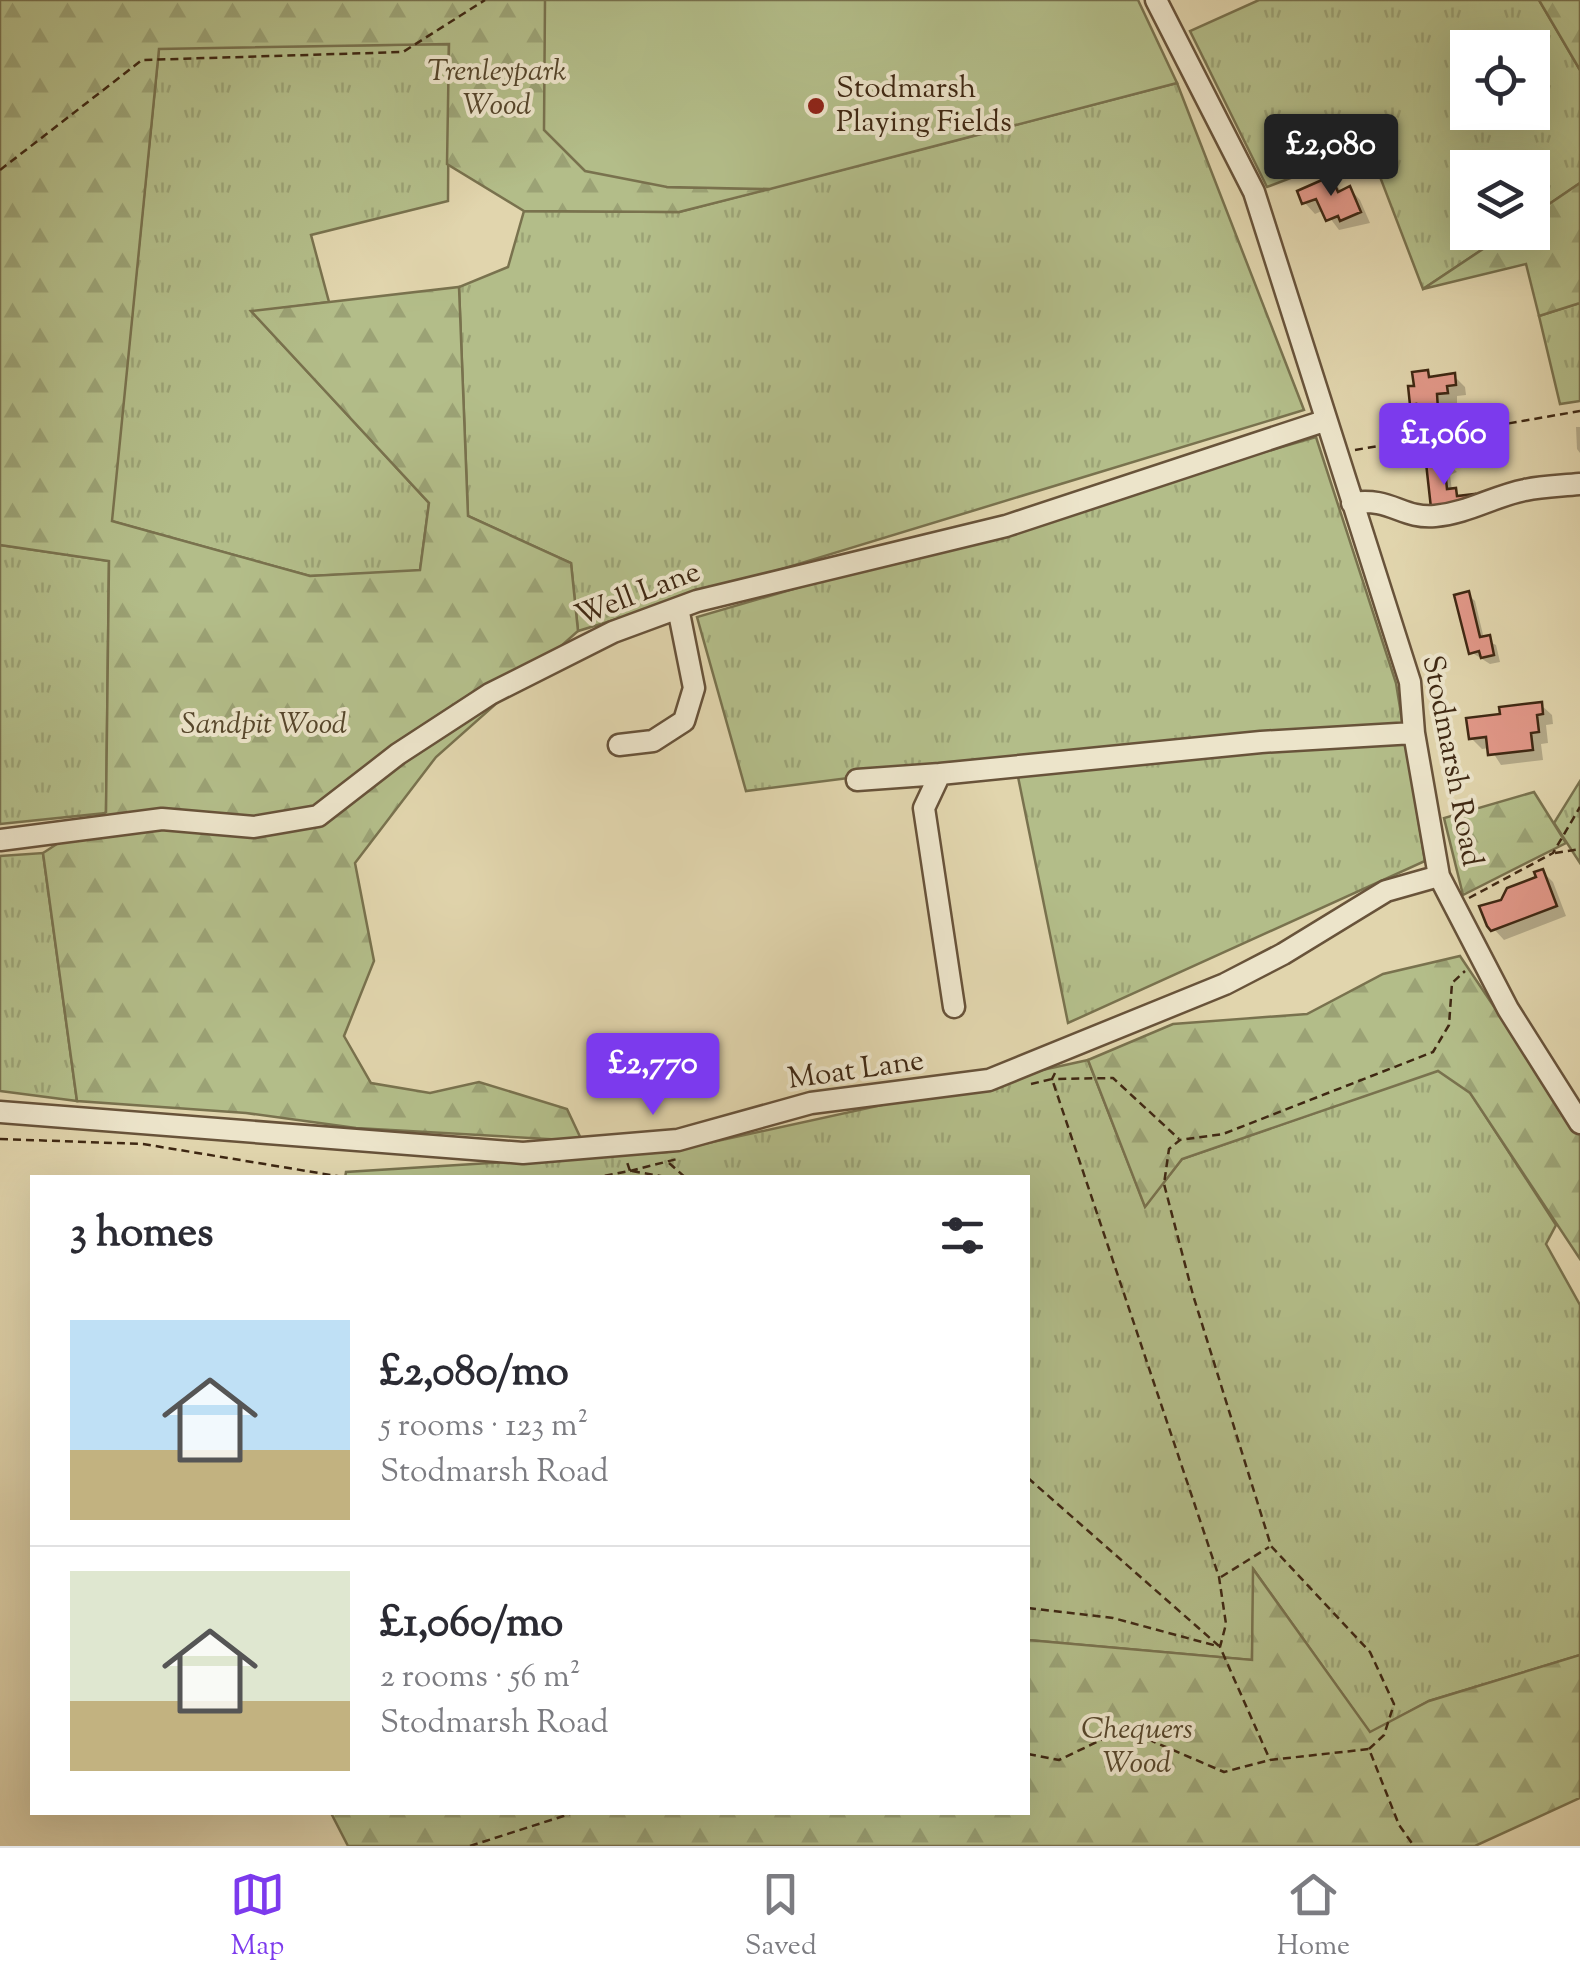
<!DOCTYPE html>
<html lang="en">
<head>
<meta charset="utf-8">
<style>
  :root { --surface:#fff; --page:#f7f7f7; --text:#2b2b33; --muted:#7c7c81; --line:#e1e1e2; --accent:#7c3aed }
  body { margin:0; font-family:"Sorts Mill Goudy",serif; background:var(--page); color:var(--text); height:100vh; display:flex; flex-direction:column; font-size:38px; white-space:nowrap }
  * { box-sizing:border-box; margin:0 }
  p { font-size:32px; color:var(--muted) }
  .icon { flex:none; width:55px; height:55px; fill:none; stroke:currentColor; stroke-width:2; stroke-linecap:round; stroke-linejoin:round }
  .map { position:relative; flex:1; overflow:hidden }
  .sheet { position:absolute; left:30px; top:1175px; width:1000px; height:640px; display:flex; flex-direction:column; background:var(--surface); border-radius:0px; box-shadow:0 10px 40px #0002 }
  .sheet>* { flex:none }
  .controls { position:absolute; left:1450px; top:30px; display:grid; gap:20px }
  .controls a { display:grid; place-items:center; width:100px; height:100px; border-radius:0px; background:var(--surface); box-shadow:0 10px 40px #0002; font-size:50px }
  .price { position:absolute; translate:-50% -85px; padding:0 22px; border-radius:10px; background:var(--accent); color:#fff; font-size:32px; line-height:65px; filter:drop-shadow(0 2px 5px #0008) }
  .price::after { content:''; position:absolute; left:50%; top:60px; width:30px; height:22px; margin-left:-15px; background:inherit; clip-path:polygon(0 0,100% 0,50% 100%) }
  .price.selected { background:#222; color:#fff }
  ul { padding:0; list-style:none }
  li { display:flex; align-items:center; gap:30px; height:250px; padding:0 40px }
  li+li { border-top:2px solid var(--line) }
  li span { display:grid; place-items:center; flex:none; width:280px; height:200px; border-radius:0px; color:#555 }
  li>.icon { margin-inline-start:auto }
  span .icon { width:120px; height:120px; fill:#fffc; stroke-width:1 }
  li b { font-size:42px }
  h2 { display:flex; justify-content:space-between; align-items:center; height:120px; padding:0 40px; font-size:42px }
  .tab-bar { display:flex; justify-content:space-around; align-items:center; height:140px; border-top:2px solid var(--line); background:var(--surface); font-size:28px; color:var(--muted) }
  .tab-bar a { display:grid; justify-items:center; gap:5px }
  .tab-bar .selected { color:var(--accent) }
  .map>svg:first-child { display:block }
</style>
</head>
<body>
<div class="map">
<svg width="1580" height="1846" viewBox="0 0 1580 1846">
  <defs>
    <pattern id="grass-tufts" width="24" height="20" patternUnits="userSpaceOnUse" patternTransform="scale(2.5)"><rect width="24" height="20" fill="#b3bd89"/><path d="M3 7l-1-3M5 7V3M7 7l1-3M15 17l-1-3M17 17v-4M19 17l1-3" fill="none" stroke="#9ba275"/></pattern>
    <pattern id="forest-firs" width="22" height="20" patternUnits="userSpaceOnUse" patternTransform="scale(2.5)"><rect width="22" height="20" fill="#b3bd89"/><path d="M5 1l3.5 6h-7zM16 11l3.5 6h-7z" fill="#9ba275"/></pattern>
  </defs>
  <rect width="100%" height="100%" fill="#e1d5ad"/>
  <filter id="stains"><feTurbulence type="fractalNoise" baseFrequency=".002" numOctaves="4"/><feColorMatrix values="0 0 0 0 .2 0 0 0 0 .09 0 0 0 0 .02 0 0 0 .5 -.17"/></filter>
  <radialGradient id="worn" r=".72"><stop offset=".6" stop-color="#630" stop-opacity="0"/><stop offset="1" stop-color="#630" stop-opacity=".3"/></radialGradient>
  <path fill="url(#grass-tufts)" stroke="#79724e" stroke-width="2.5" fill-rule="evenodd" d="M1259,0H1539L1580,70V183L1533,215L1532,168H1468V232L1507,233L1423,289L1369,148L1267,187L1190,31ZM1468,48H1532V112H1468Z
    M449,44L448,201L311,235L329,302L252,312L429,503L420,571L310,576L111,521L159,48Z
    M1177,83L1304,410L578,631L571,563L468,516L459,287L508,267L524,211L679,212Z
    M1580,303V401L1560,404L1539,316Z
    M1316,437L1396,683L1425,861L1068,1023L1014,757L746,791L697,617Z
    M0,545L109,561L106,813L0,824Z
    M1580,781V863L1554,823Z
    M43,853L77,1101L0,1091V856Z
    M1088,1060L1145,1206L1182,1159L1438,1070L1470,1092L1556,1225L1546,1244L1580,1305V1655L1429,1701L1370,1733L1254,1570L1252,1660L1028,1640V1178H345L346,1172L667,1152Z"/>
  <path fill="url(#forest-firs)" stroke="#79724e" stroke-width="2.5" d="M0,0H545L667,187L770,189L679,212L524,211L447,164L449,44L159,49L112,521L310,576L420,570L429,503L251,311L459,287L468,516L571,563L578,631L436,757L355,863L374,961L344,1036L371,1083L430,1093L479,1082L567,1109L582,1141L356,1128L246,1113L77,1101L43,853L106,812L109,561L0,545Z
    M1539,0H1580V70Z
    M1580,183V303L1539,316L1526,264L1423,289L1507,233L1532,232L1533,215Z
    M1534,792L1566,843L1463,895L1444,818Z
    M1460,956L1580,1135V1259L1470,1093L1438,1071L1182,1159L1145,1207L1088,1060L1173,1024L1307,1014L1383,974Z
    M1253,1569L1370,1732L1429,1701L1580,1655V1798L1475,1846H348L331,1813L1028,1812V1640L1252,1660Z"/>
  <path fill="#b3bd89" stroke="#79724e" stroke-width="2.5" d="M545,0H1138L1177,83L770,189L667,187L585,171L544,130Z"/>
  <path fill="#0003" d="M1331,179L1342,192L1350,189L1360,200L1370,223L1339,230L1324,210L1315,214L1305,203Z
    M1427,372L1433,378L1454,376L1465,387L1466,395L1457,396V403L1446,404L1448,419L1430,421L1412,404Z
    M1576,427H1580V453L1577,449Z
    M1429,465H1450L1457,472L1450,475L1452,491L1462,498L1441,514Z
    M1468,594L1475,601L1484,639L1496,645L1500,662L1490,664L1471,652Z
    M1541,705L1552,715L1553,724L1546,725L1548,743L1541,744L1543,760L1501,765L1490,748L1482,749L1471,738L1502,716Z
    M1542,871L1553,882L1566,916L1504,940L1494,929L1505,902L1539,879Z"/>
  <path fill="#e29889" stroke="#3f2813" stroke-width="2.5" d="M1331,176L1338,192L1350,186L1361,212L1340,221L1338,216L1326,221L1316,199L1302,204L1297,191Z
    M1428,370L1429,377L1455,373L1456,385L1447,386L1448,393L1437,394L1438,409L1416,411V404L1410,405L1408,386H1414L1412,372Z
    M1451,462L1452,469H1445L1447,489L1456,488L1457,496L1475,494L1476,503L1431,508L1426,463Z
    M1469,591L1480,637L1490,635L1494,655L1481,658L1479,651L1469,654L1454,595Z
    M1542,702L1543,714L1537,715L1539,732L1531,733L1533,750L1488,755L1486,737L1469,739L1466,718L1500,714L1499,707Z
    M1543,869L1557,906L1491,931L1487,926L1479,906L1501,900L1507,888L1536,877L1534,872Z"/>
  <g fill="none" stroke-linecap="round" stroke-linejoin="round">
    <g stroke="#68533a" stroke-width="25">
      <path id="minor" d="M1156,0L1254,192L1410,682L1414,733L1439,876L1508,1009L1580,1123
        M1352,503C1391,497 1402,519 1435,516C1468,513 1494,496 1525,490C1543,486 1562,486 1580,484
        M619,745L653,741L684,721L694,688L678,608
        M857,780L940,774
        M0,840L162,819L254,827L318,816L398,754L490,694L613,632L697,601L1006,526L1324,421
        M954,1007L924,808L940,774L1261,742L1414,733
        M0,1112L523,1153L678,1140L811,1103L989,1080L1225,984L1283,954L1386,891L1439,876"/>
    </g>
    <path stroke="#3f2813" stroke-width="2.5" stroke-dasharray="8 5" stroke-linecap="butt" d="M0,170L142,60L403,52L485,0
      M1355,450L1580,411
      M1555,853L1580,849
      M1469,898L1553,853L1580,807
      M1055,1073L1052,1079L1113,1078L1179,1139
      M1031,1084L1052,1079L1219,1577L1226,1624L1220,1647L1270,1760
      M0,1139L143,1144L349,1178
      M669,1163L686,1178
      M630,1171L677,1159
      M632,1171L671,1178
      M592,1178L630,1171L627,1162
      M1028,1478L1219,1646
      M1221,1577L1269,1547
      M1028,1608L1113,1618L1217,1646
      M1369,1749L1384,1735L1394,1704L1370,1652L1271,1546L1193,1295L1164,1184L1169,1149L1180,1140L1223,1134L1433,1052L1449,1025L1452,983L1465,971
      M1028,1754L1059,1760L1124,1729L1224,1772L1270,1760L1369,1749L1399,1825L1414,1846
      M470,1846L576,1812"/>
    <use href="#minor" stroke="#ece4ca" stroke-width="20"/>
  </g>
  <circle fill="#8f2418" stroke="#ece4ca" stroke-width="4" cx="816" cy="106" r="10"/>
  <g text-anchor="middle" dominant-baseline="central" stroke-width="8" stroke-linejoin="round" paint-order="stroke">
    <g font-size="30" font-style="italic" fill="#56462b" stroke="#ece4ca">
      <text x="497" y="72">Trenleypark<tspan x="497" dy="34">Wood</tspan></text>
      <text x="264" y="725">Sandpit Wood</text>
      <text x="1137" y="1730">Chequers<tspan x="1137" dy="34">Wood</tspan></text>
    </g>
    <g font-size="30" fill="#3f2813" stroke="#ece4ca" text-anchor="start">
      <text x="836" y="89">Stodmarsh<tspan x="836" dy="34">Playing Fields</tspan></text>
    </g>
    <g font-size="30" fill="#3f2813" stroke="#ece4ca">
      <text transform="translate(638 595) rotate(-21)">Well Lane</text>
      <text transform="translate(1451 761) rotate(79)">Stodmarsh Road</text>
      <text transform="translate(856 1071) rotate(-8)">Moat Lane</text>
    </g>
  </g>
  <rect width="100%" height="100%" filter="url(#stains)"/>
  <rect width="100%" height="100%" fill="url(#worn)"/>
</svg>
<div class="controls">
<a><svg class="icon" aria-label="locate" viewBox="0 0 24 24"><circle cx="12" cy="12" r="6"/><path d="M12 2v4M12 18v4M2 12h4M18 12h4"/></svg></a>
<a><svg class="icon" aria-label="layers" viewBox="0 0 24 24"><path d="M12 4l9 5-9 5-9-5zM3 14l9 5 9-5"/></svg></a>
</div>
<b class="price selected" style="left:1331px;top:199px">£2,080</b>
<b class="price" style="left:1444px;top:488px">£1,060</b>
<b class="price" style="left:653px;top:1118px">£2,770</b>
<section class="sheet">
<h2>3 homes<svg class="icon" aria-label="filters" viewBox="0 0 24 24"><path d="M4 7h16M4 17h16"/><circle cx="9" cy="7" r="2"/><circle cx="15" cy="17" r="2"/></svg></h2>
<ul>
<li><span style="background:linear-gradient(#bfe0f5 65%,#c2b280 0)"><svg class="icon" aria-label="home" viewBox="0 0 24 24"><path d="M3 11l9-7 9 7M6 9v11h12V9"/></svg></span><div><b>£2,080/mo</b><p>5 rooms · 123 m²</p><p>Stodmarsh Road</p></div></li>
<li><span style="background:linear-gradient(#dfe7d0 65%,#c2b280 0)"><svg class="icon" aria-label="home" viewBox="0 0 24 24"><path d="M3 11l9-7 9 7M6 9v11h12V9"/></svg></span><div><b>£1,060/mo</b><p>2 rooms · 56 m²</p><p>Stodmarsh Road</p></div></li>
</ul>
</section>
</div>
<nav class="tab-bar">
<a class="selected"><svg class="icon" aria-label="map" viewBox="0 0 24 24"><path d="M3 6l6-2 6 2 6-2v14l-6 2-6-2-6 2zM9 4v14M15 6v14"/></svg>Map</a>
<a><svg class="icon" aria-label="saved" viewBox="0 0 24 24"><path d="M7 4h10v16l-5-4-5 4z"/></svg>Saved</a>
<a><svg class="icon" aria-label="home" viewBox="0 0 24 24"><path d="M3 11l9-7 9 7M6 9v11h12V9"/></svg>Home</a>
</nav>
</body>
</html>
